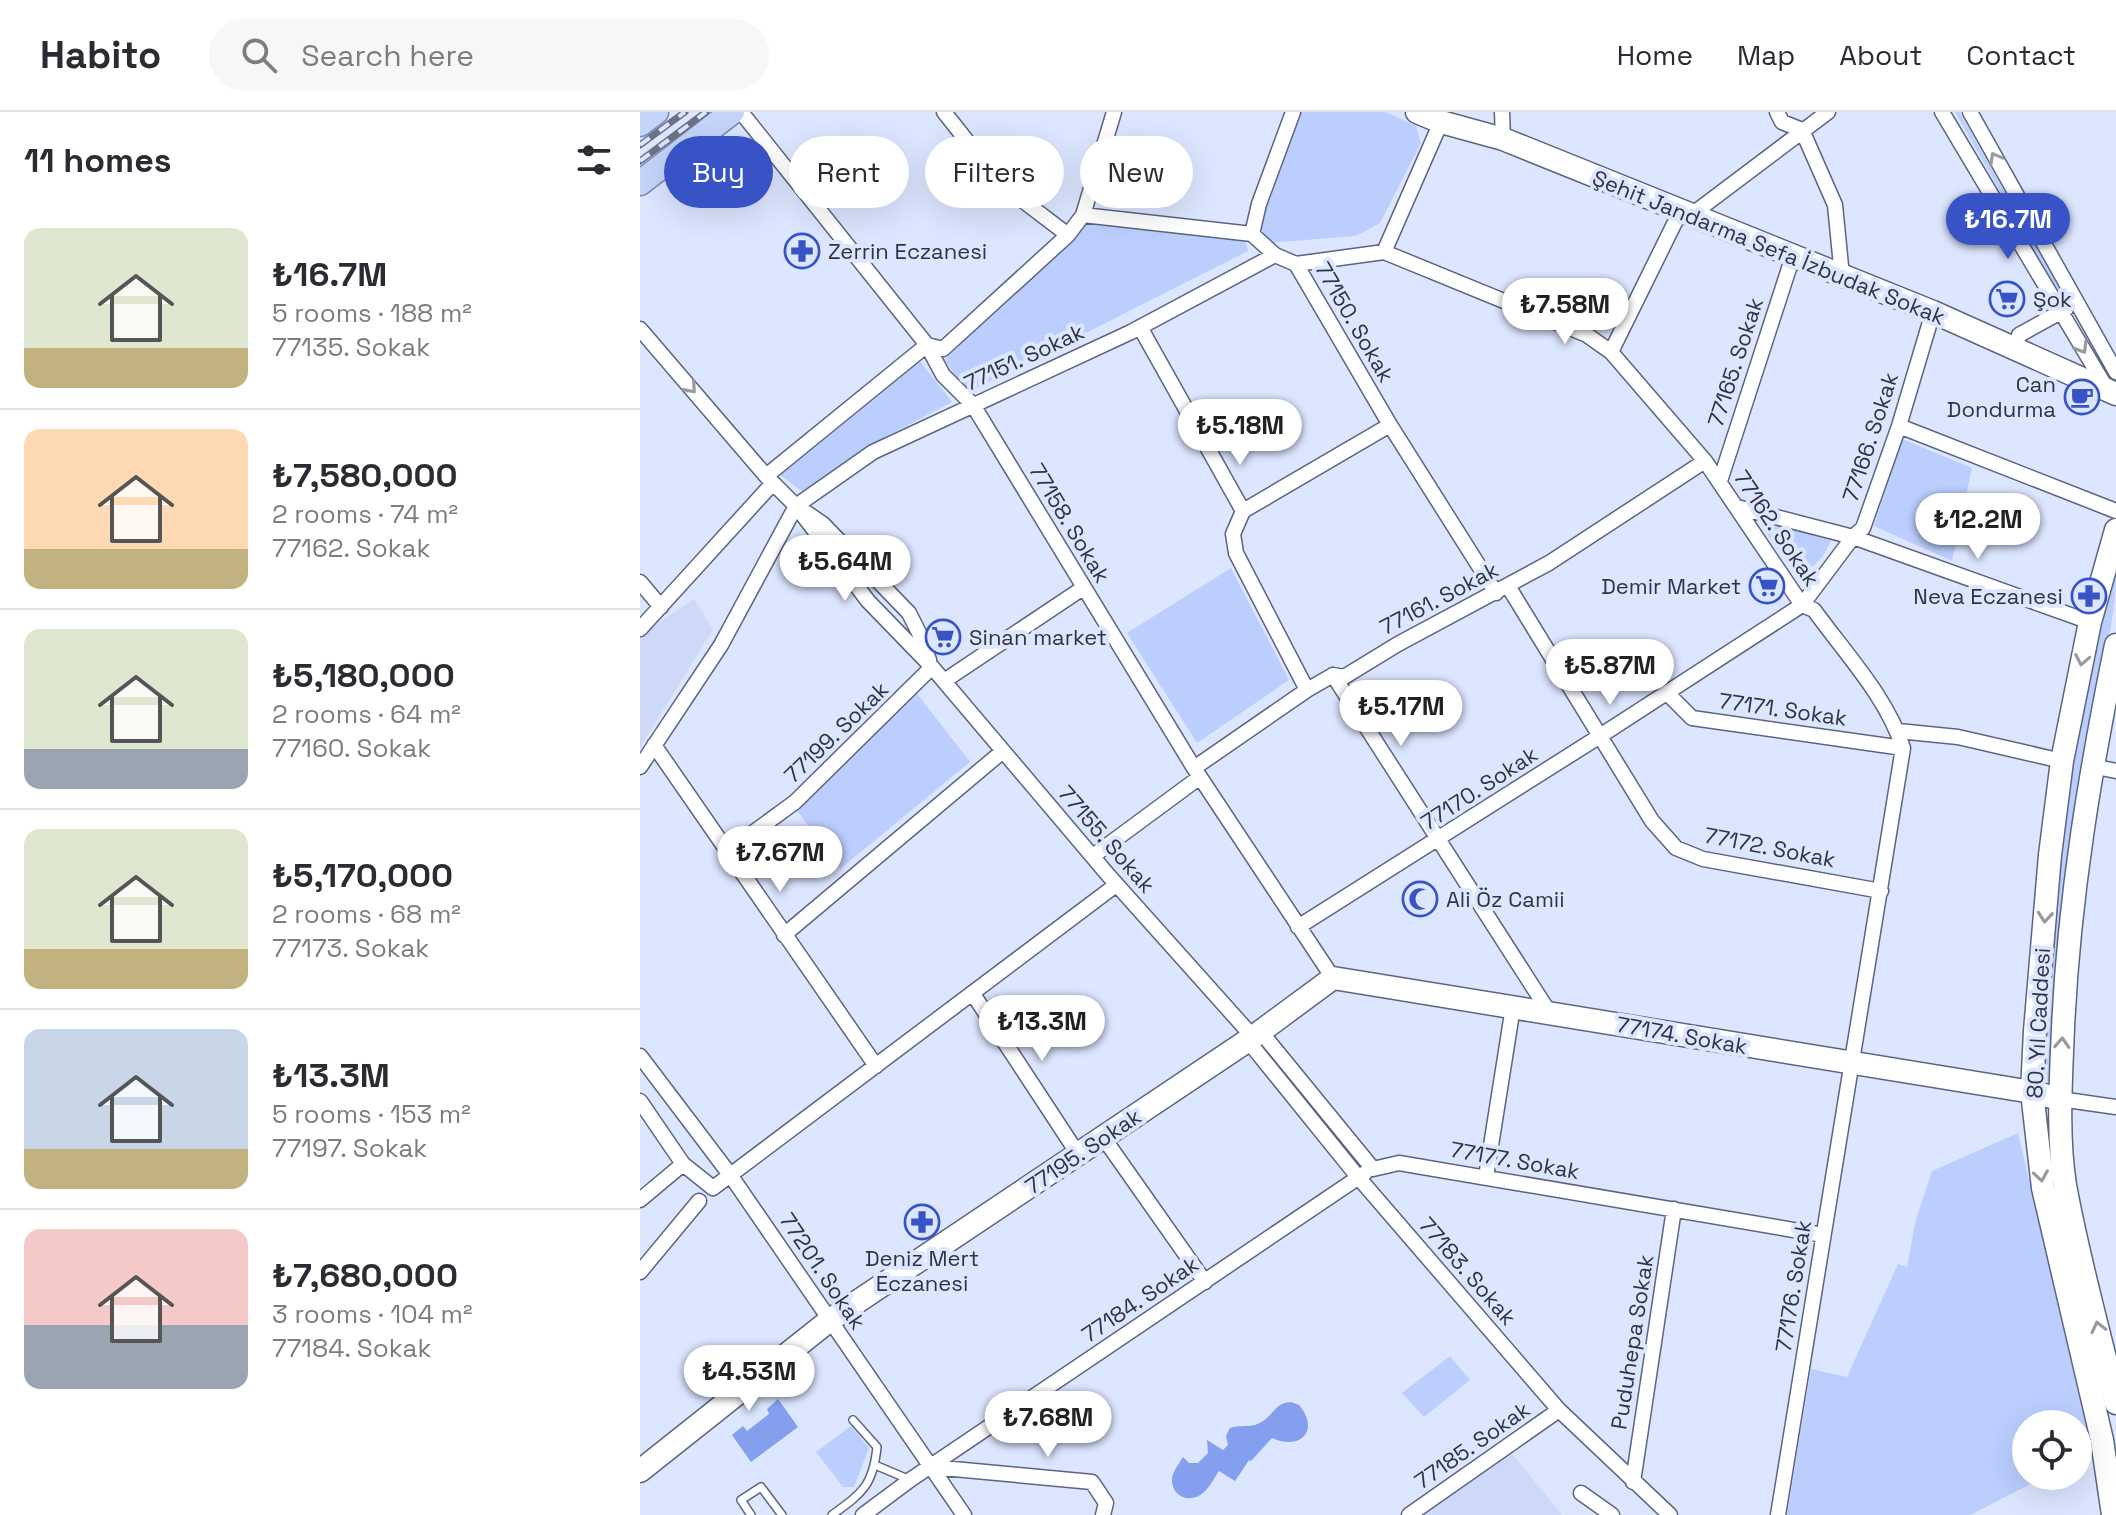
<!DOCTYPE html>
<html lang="en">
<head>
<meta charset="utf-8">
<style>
  :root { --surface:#fff; --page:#f7f7f7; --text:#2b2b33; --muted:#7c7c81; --line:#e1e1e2; --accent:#3753c5 }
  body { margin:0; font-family:"Space Grotesk",sans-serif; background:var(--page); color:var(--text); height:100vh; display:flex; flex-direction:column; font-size:30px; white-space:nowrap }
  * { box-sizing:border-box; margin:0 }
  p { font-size:26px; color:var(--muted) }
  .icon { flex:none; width:44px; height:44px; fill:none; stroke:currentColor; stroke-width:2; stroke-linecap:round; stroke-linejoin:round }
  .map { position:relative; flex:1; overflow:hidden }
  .details { display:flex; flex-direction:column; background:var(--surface); width:640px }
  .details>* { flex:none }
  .banner { position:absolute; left:24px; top:24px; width:760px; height:72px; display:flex; gap:16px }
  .fabs { position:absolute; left:1372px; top:1298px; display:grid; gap:16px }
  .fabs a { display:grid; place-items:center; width:80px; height:80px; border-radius:50%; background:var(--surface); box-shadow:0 8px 32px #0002; font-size:40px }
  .price { position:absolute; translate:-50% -68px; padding:0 18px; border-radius:28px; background:#fff; color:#222; font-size:26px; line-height:52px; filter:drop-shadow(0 2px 4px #0008) }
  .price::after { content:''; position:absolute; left:50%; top:48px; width:24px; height:18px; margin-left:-12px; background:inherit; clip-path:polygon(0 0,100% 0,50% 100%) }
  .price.active { background:var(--accent); color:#fff }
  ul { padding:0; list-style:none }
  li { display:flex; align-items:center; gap:24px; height:200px; padding:0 24px }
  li+li { border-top:2px solid var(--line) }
  li span { display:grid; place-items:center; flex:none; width:224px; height:160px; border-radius:16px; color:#555 }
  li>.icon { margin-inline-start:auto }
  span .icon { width:96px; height:96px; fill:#fffc; stroke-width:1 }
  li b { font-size:34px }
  h2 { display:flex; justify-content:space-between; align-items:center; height:96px; padding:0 24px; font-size:34px }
  .chip { padding:0 28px; border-radius:36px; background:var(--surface); box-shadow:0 8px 32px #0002; font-size:28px; line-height:72px }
  .chip.active { background:var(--accent); color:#fff }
  header { display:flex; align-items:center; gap:48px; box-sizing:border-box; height:112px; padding:0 40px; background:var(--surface); border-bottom:2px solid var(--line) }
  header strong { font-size:38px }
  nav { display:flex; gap:44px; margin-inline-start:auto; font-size:28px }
  .search { width:560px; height:72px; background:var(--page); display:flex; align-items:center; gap:20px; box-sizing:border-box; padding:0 28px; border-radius:44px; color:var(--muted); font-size:30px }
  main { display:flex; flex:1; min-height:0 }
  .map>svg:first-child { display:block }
</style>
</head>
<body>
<header>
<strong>Habito</strong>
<div class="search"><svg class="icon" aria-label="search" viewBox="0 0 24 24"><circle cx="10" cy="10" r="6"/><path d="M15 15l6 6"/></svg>Search here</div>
<nav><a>Home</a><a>Map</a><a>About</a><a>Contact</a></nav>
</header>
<main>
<section class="details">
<h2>11 homes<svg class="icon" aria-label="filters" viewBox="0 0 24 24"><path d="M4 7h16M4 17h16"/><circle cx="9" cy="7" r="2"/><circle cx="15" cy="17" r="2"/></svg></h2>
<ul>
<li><span style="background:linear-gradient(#dfe7d0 75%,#c2b280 0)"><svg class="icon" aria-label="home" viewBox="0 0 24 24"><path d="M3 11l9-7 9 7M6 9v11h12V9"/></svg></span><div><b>₺16.7M</b><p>5 rooms · 188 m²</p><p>77135. Sokak</p></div></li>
<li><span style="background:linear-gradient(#ffd9b3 75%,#c2b280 0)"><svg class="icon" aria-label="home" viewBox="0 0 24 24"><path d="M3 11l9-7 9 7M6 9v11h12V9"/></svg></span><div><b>₺7,580,000</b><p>2 rooms · 74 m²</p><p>77162. Sokak</p></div></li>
<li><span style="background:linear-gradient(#dfe7d0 75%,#9aa5b1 0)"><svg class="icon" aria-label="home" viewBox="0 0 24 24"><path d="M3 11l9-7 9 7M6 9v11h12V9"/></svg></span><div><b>₺5,180,000</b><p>2 rooms · 64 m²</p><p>77160. Sokak</p></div></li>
<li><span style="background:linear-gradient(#dfe7d0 75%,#c2b280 0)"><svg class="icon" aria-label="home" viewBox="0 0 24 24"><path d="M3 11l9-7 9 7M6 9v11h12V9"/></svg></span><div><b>₺5,170,000</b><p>2 rooms · 68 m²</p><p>77173. Sokak</p></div></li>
<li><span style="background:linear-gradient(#c9d6e8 75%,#c2b280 0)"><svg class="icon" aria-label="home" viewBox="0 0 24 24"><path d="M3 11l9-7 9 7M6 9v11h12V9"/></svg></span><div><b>₺13.3M</b><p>5 rooms · 153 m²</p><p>77197. Sokak</p></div></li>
<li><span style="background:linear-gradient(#f6c9c9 60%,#9aa5b1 0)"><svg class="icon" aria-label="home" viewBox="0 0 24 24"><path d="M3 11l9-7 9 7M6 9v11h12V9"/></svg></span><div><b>₺7,680,000</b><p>3 rooms · 104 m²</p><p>77184. Sokak</p></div></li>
</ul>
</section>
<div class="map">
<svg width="1476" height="1403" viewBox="0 0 1476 1403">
  <rect width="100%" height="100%" fill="#dce6ff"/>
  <path fill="#cdd9f6" d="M54,487L73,517L0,636V523Z
    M866,1334L922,1403H781Z"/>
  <path fill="#bbcefe" d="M661,0H746L776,14L781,31L740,111L716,124L626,131L617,105Z
    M1315,0H1319L1427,189L1424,191Z
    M450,109L604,125L608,139L327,281L305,248L390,163Z
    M279,248L312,290L230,333L163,380L139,362Z
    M1262,327L1332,356L1312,449L1234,414Z
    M1132,410L1191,429L1183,444L1159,468L1125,419Z
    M591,456L649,568L557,631L487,521Z
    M1476,459C1476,519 1455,578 1444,637C1424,747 1415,858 1412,970L1402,968C1410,857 1417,747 1435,638C1444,578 1460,517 1476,459Z
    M275,579L330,650L200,757L155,696Z
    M1378,1021L1452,1340L1438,1348V1312H1386V1364H1406L1330,1403H1147L1171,1257L1207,1265L1258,1152L1267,1155L1276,1107L1292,1059Z
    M810,1244L830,1268L784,1305L762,1281Z
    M211,1314L229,1336L214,1375H203L176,1340Z"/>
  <path fill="#839fed" d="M138,1287L158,1315L111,1350L92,1323L103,1314L107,1319L129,1302L127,1297Z
    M651,1290L659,1293C681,1319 659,1339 632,1326L611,1349L609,1348L595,1369L579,1359C574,1366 570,1375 564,1380C552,1392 532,1386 532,1368C532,1360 539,1352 543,1345L549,1351H558L568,1341L567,1328L583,1338L588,1333L586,1324L590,1316C601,1312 612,1317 623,1309C635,1301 635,1291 651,1290Z"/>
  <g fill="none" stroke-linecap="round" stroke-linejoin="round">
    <g stroke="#5b6580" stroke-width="10">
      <path id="lane" d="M235,1353L268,1367
        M111,1403L101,1388L121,1375L142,1403
        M192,1403C222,1381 233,1374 237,1335L213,1308"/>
    </g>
    <g stroke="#5b6580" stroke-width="17">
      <path id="street" d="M101,0L287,233L303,263L333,293L554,656L693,866
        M304,0L361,72L428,123
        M862,0L863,27
        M1137,0L1142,10L1162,18L1195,93L1202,164
        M1302,0L1467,277
        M1330,0L1476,260
        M443,103L612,122L635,143L656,152L750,313L856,481
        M1050,104L1188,0
        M612,122L619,92L653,0
        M744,140L801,10
        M656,152L744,140L947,223L971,240L1065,349L1162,493L1174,498C1205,541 1247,585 1263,636L1138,1403
        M500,215L603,399L750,313
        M0,217L126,364L156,394L228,489L292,555L469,764L613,925
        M1375,236L1379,223L1426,197
        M971,240L1040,100
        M1259,314L1476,399
        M126,364L287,233L303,237L428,123L443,103L474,0
        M1080,369L1153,144
        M1097,395L1213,425L1450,510
        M603,399L593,422L596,441L667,578
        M167,401L183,412L269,501L280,523L289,548
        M0,470L21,495
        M868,474L1012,709L1036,736L1063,747L1241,779
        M0,517L133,371
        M693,563L909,900
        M304,569L443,476
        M1027,581L1052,606L1263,636
        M1258,619L1318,625L1422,649
        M14,633L236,954
        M1451,654L1476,659
        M0,655L81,533L156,394L233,340L491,220L635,143
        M554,656L667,578L693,563L704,565L758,532L909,451L1065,349
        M88,739L155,690L292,555
        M453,744L560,665
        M658,815L960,624L1162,493L1213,425L1223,416L1259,314L1293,200
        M144,823L363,639
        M333,882L438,1042
        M621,920L733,1057L759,1051L1183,1123
        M608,929L718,1065L919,1298L1030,1403
        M0,944L91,1064L324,1403
        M1420,987L1476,995
        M0,989L43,1052L73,1076L476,773
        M463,1025L565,1170
        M846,1065L873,895
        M0,1088L43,1052
        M0,1160L59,1089
        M292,1355L452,1370L466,1391L463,1403
        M993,1370L1034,1097
        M941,1381L972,1403
        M223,1403L270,1368L725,1061
        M769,1403L919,1298"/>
    </g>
    <g stroke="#5b6580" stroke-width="25">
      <path id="secondary" d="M777,0L801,10L863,27L1293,200L1476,282
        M1476,533C1450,660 1429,786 1423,916C1421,968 1417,1022 1425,1073C1438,1146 1459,1219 1476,1291
        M0,1359L190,1208L613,925L693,866L1392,980L1420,987
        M1473,1403L1462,1328L1403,1076L1392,980L1395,919L1410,743L1422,649L1450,510L1476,418"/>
    </g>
    <g stroke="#7889b6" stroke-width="27">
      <path id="primary" d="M0,12L16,0
        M0,71L92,0"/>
    </g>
    <use href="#lane" stroke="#fff" stroke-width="7"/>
    <use href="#street" stroke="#fff" stroke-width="14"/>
    <use href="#secondary" stroke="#fff" stroke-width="22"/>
    <use href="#primary" stroke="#c5d4fa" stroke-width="24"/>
    <g stroke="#6c7283" stroke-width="7">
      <path id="rail" d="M0,33L45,0
        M0,49L66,0"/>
    </g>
    <use href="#rail" stroke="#dce6ff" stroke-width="4" stroke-dasharray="12" stroke-linecap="butt"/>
  </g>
  <defs><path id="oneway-chevron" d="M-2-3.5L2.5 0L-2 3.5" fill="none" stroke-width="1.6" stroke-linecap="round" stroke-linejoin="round" transform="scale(2)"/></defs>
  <g stroke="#989aa0">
    <use href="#oneway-chevron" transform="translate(1355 46) rotate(-119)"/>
    <use href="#oneway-chevron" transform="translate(1442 236) rotate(59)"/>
    <use href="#oneway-chevron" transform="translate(51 276) rotate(49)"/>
    <use href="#oneway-chevron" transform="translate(1442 548) rotate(101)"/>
    <use href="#oneway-chevron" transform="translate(1405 805) rotate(95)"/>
    <use href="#oneway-chevron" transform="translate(1422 931) rotate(-87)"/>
    <use href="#oneway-chevron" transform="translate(1401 1064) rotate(81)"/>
    <use href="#oneway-chevron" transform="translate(1458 1215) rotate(-103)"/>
  </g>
  <defs>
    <g id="pharmacy-ring" transform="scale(1.8)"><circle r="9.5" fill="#dce6ff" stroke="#3753c5" stroke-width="1.5"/><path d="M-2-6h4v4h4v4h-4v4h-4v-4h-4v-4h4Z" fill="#3753c5"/></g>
    <g id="supermarket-ring" transform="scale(1.8)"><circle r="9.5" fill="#dce6ff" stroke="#3753c5" stroke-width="1.5"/><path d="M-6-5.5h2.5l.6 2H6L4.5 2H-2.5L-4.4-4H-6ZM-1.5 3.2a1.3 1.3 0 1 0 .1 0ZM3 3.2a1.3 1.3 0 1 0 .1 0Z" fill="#3753c5"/></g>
    <g id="cafe-ring" transform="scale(1.8)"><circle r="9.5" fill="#dce6ff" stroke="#3753c5" stroke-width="1.5"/><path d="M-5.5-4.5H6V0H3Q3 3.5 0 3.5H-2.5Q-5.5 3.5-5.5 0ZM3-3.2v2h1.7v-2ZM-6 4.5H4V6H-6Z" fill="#3753c5"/></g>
    <g id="mosque-ring" transform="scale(1.8)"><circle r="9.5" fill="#dce6ff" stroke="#3753c5" stroke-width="1.5"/><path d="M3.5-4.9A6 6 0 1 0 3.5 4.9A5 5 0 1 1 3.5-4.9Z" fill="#3753c5"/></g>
  </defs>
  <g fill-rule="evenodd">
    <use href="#pharmacy-ring" x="162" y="139"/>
    <use href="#supermarket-ring" x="1367" y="187"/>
    <use href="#cafe-ring" x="1442" y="285"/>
    <use href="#supermarket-ring" x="1127" y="474"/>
    <use href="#pharmacy-ring" x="1449" y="484"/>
    <use href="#supermarket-ring" x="303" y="525"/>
    <use href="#mosque-ring" x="780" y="787"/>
    <use href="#pharmacy-ring" x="282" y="1110"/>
  </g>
  <g text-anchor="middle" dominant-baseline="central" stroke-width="8" stroke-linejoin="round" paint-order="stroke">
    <g font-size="22" fill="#303440" stroke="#dce6ff">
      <text transform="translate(1129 135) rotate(22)">Şehit Jandarma Sefa İzbudak Sokak</text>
      <text transform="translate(715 210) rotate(60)">77150. Sokak</text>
      <text transform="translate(384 245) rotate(-25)">77151. Sokak</text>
      <text transform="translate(1095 250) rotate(-72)">77165. Sokak</text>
      <text transform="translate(1230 325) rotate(-72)">77166. Sokak</text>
      <text transform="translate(430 411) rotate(59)">77158. Sokak</text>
      <text transform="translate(1137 416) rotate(56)">77162. Sokak</text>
      <text transform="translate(799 486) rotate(-28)">77161. Sokak</text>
      <text transform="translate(1143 597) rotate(8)">77171. Sokak</text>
      <text transform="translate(196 620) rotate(-44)">77199. Sokak</text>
      <text transform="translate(839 676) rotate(-33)">77170. Sokak</text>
      <text transform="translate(467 727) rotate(49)">77155. Sokak</text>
      <text transform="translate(1130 735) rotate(11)">77172. Sokak</text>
      <text transform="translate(1398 911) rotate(-87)">80. Yıl Caddesi</text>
      <text transform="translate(1042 923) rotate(10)">77174. Sokak</text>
      <text transform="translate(443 1039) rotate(-34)">77195. Sokak</text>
      <text transform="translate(875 1048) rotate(10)">77177. Sokak</text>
      <text transform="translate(183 1159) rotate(56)">77201. Sokak</text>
      <text transform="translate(828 1159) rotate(49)">77183. Sokak</text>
      <text transform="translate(1153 1174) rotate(-81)">77176. Sokak</text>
      <text transform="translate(500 1187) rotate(-34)">77184. Sokak</text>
      <text transform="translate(992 1230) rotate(-81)">Puduhepa Sokak</text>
      <text transform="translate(832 1333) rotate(-35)">77185. Sokak</text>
    </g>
    <g font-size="22" fill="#303440" stroke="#dce6ff" text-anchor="start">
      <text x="188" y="139">Zerrin Eczanesi</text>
      <text x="1393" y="187">Şok</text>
      <text x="1416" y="272" text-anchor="end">Can<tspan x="1416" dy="25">Dondurma</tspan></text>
      <text x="1101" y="474" text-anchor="end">Demir Market</text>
      <text x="1423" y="484" text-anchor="end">Neva Eczanesi</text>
      <text x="329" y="525">Sinan market</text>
      <text x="806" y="787">Ali Öz Camii</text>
      <text x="282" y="1146" text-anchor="middle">Deniz Mert<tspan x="282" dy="25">Eczanesi</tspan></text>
    </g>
  </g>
</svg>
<div class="fabs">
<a><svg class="icon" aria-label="locate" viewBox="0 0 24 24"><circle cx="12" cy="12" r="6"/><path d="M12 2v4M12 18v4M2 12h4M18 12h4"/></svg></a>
</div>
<b class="price active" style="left:1368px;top:149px">₺16.7M</b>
<b class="price" style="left:925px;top:234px">₺7.58M</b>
<b class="price" style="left:600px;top:355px">₺5.18M</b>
<b class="price" style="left:1338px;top:449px">₺12.2M</b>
<b class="price" style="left:205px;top:491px">₺5.64M</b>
<b class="price" style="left:970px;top:595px">₺5.87M</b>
<b class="price" style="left:761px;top:636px">₺5.17M</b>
<b class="price" style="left:140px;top:782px">₺7.67M</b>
<b class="price" style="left:402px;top:951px">₺13.3M</b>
<b class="price" style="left:109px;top:1301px">₺4.53M</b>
<b class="price" style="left:408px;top:1347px">₺7.68M</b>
<div class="banner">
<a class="chip active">Buy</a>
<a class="chip">Rent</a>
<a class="chip">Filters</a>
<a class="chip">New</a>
</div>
</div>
</main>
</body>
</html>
